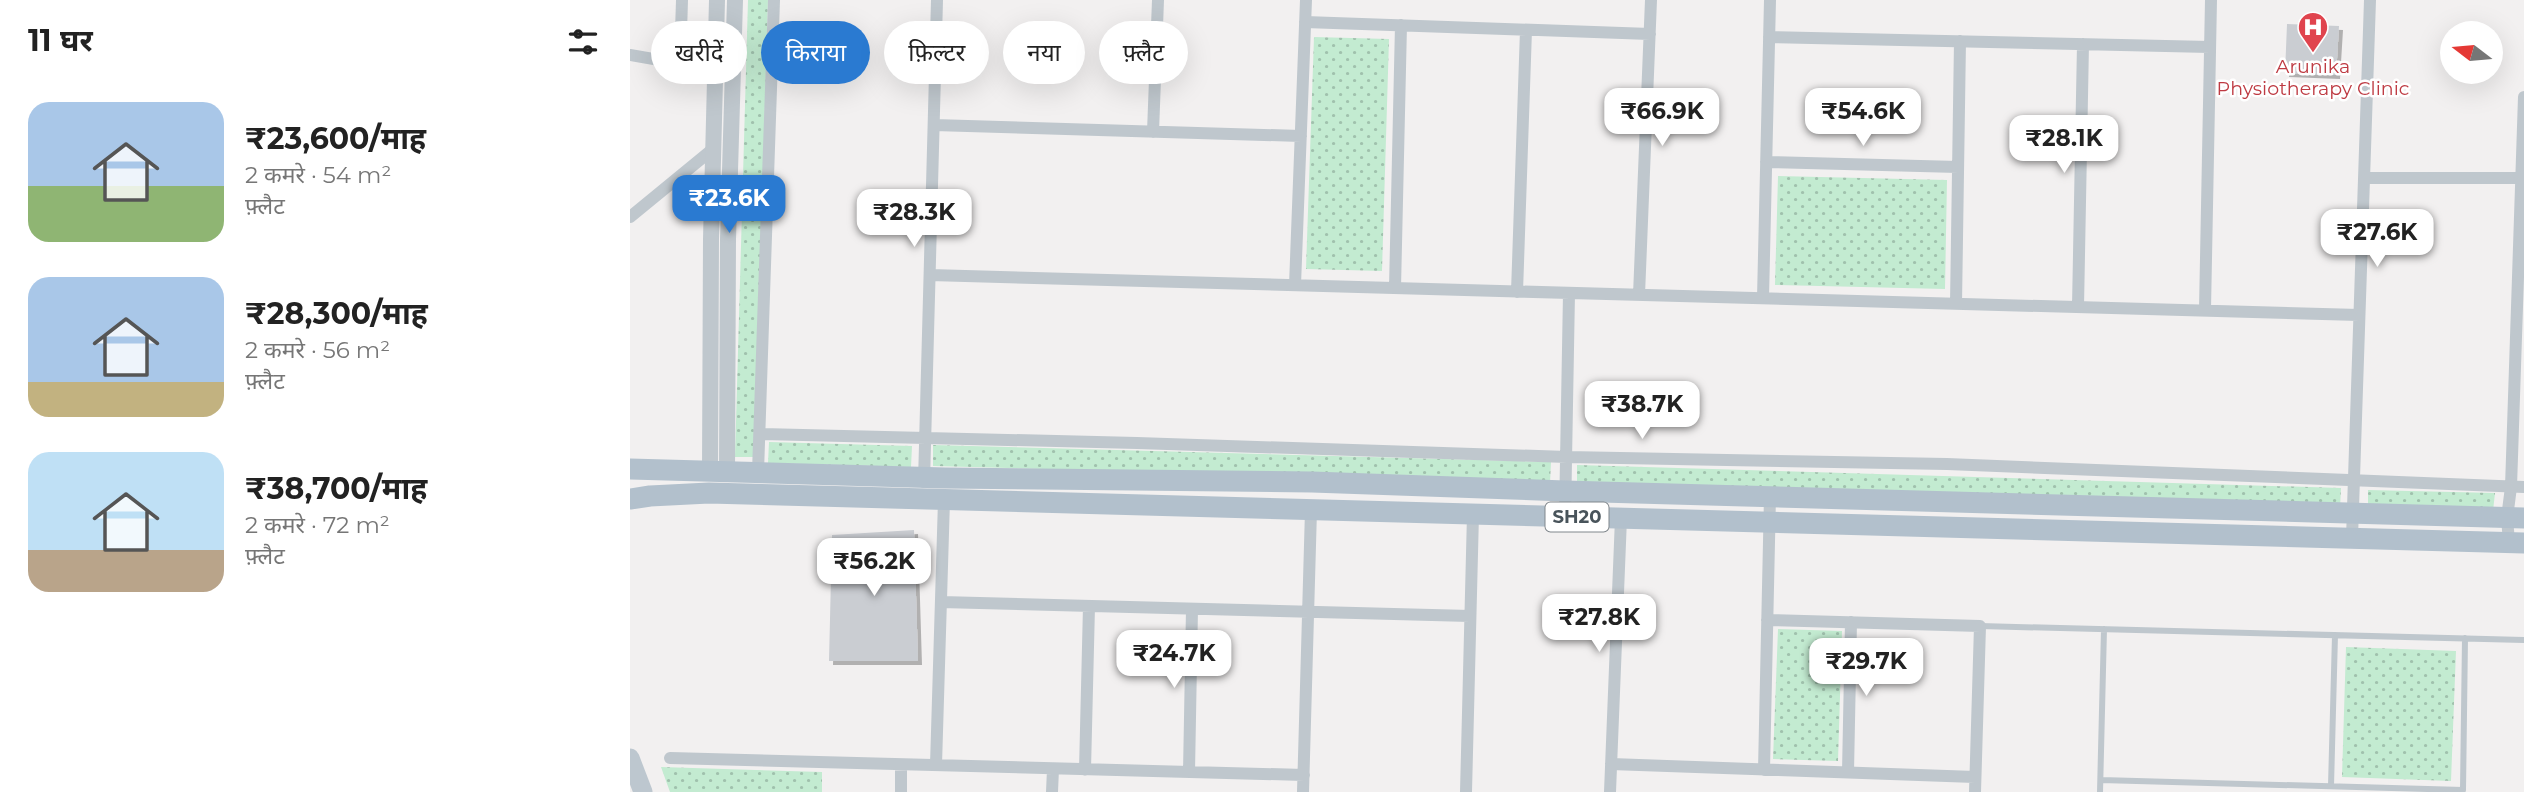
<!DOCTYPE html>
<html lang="hi">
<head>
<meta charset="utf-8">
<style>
  :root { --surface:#fff; --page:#f2f2f2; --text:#222; --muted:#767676; --accent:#2a7ad1 }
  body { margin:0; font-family:Montserrat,"Noto Sans Devanagari",sans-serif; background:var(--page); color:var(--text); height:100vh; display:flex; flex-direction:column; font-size:26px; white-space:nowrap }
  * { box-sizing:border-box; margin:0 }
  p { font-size:23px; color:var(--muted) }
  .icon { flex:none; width:38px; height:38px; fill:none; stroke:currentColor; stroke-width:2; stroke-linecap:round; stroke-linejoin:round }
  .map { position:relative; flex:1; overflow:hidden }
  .details { display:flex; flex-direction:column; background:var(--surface); width:630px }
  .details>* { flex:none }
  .guide { position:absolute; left:21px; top:21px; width:665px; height:63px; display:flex; gap:14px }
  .needle { width:46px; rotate:286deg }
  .tools { position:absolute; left:1810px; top:21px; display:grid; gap:14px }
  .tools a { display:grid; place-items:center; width:63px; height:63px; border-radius:50%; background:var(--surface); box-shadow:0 7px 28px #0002; font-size:35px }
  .price { position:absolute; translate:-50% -60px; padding:0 16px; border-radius:14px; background:#fff; color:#222; font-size:23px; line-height:46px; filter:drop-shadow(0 2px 4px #0008) }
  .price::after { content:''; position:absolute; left:50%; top:42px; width:21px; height:16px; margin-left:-10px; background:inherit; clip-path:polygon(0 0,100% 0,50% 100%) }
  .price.current { background:var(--accent); color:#fff }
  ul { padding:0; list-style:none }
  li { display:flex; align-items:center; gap:21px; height:175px; padding:0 28px }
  li span { display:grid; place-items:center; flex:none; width:196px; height:140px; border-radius:21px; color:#555 }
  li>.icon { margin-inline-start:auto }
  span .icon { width:84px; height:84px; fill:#fffc; stroke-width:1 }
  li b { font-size:30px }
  h2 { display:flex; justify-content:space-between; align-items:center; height:84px; padding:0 28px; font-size:30px }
  .tag { padding:0 24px; border-radius:32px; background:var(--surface); box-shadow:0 7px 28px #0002; font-size:24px; line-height:63px }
  .tag.current { background:var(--accent); color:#fff }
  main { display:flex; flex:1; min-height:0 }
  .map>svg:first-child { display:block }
</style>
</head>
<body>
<main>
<section class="details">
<h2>11 घर<svg class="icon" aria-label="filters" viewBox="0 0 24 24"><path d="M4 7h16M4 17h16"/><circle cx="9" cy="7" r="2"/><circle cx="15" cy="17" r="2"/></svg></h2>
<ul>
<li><span style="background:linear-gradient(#a9c7e8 60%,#8fb573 0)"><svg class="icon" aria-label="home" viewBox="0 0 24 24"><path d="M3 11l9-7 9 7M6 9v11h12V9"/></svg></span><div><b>₹23,600/माह</b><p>2 कमरे · 54 m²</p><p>फ़्लैट</p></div></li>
<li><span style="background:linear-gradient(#a9c7e8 75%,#c2b280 0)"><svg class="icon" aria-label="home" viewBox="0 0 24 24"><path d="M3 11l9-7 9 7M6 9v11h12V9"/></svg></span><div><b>₹28,300/माह</b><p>2 कमरे · 56 m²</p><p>फ़्लैट</p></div></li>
<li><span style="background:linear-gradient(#bfe0f5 70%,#b9a48a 0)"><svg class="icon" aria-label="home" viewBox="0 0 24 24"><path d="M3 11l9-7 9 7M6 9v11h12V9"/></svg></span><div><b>₹38,700/माह</b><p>2 कमरे · 72 m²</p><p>फ़्लैट</p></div></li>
</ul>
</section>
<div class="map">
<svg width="1894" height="792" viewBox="0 0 1894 792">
  <defs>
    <pattern id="park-dots" width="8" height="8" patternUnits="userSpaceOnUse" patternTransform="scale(1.75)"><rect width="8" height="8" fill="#c3ebd1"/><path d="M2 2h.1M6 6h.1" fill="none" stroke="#a0c1ad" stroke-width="1.8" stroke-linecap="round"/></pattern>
    <filter id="shadow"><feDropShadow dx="4" dy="4" stdDeviation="0" flood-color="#0004"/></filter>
  </defs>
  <rect width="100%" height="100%" fill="#f2f0f0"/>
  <path fill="url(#park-dots)" d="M118,0H138L125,457H105Z
    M684,37L759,39L752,271L676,269Z
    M1148,176L1317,180L1315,289L1145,285Z
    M139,442L282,446L281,467L138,463Z
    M303,445L921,462L920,483L303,466Z
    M947,465L1711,488L1710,508L947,485Z
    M1738,490L1865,493L1863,511L1738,508Z
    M1148,629L1212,631L1208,761L1143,759Z
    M1716,647L1826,651L1821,781L1712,777Z
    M31,767L192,772V792H40Z"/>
  <path fill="#cacdd2" filter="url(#shadow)" d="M1657,24L1709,26L1706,75L1655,73Z
    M284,530L288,661H199L202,535Z"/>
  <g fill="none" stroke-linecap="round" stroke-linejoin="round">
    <path stroke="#bfc7cd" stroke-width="6" d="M1350,626L1894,640
      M1471,780L1833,790
      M1701,786L1705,635
      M1833,790L1835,638
      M1470,792L1474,629"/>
    <path stroke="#bfc7cd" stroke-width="12" d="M675,22L1020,34
      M1139,37L1580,47
      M0,55L92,71
      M50,64L52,0
      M304,125L671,136
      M523,132L528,0
      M1136,162L1328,167
      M1734,178H1894
      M0,217L83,149
      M300,275L1729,315
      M665,285L676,0
      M765,288L771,25
      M887,292L896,30
      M1009,295L1021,0
      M1133,298L1140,0
      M1326,304L1330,41
      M1448,307L1453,44
      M1575,310L1581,0
      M130,434L507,443L937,457L1317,464L1894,487
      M128,472L144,0
      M294,482L307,0
      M935,517L939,293
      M1722,538L1740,0
      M1879,542L1877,518L1881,487L1894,97
      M311,602L840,616
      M1137,620L1350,626L1345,792
      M40,758L674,775
      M981,764L1345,777
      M306,765L314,500
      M455,770L459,606
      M1134,770L1140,496
      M559,772L562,609
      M1218,772L1221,622
      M271,792V765
      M422,792L423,769
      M673,792L681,510
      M836,792L843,514
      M980,792L991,518"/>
    <path stroke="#bfc7cd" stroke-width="16" d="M80,470L81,239L87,0
      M97,471L98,239L105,0"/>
    <path stroke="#bdc7cf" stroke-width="19" d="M0,758L13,792"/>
    <path stroke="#b2c0cc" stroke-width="21" d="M0,469L315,478L682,482L935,491L1894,518
      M0,499L20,496L79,493L1894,543"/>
  </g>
  <defs>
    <g id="hospital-pin" transform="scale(1.575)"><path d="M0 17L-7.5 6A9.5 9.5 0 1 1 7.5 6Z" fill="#e0444e" stroke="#fff"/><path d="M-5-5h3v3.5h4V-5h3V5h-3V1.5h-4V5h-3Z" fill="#fff"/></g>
  </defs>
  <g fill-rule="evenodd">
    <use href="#hospital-pin" x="1683" y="27"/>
  </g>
  <g text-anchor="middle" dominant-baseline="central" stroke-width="5" stroke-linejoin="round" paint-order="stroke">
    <rect fill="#fff" stroke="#80878c" stroke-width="2" x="915.5" y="502.5" width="63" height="29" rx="5"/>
    <g font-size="18" font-weight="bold" fill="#49545b">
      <text x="947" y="517">SH20</text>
    </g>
    <g font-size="19" fill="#be3a42" stroke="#fff">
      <text x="1683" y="66">Arunika<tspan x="1683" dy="22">Physiotherapy Clinic</tspan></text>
    </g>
  </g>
</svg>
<div class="tools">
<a><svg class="needle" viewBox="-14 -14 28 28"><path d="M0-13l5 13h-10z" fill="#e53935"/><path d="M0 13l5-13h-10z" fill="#767676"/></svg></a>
</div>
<b class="price" style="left:1032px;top:148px">₹66.9K</b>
<b class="price" style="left:1233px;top:148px">₹54.6K</b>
<b class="price" style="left:1434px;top:175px">₹28.1K</b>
<b class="price current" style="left:99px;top:235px">₹23.6K</b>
<b class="price" style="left:284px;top:249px">₹28.3K</b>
<b class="price" style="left:1747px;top:269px">₹27.6K</b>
<b class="price" style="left:1012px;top:441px">₹38.7K</b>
<b class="price" style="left:244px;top:598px">₹56.2K</b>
<b class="price" style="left:969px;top:654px">₹27.8K</b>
<b class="price" style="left:544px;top:690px">₹24.7K</b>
<b class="price" style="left:1236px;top:698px">₹29.7K</b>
<div class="guide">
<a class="tag">खरीदें</a>
<a class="tag current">किराया</a>
<a class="tag">फ़िल्टर</a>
<a class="tag">नया</a>
<a class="tag">फ़्लैट</a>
</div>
</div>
</main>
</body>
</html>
